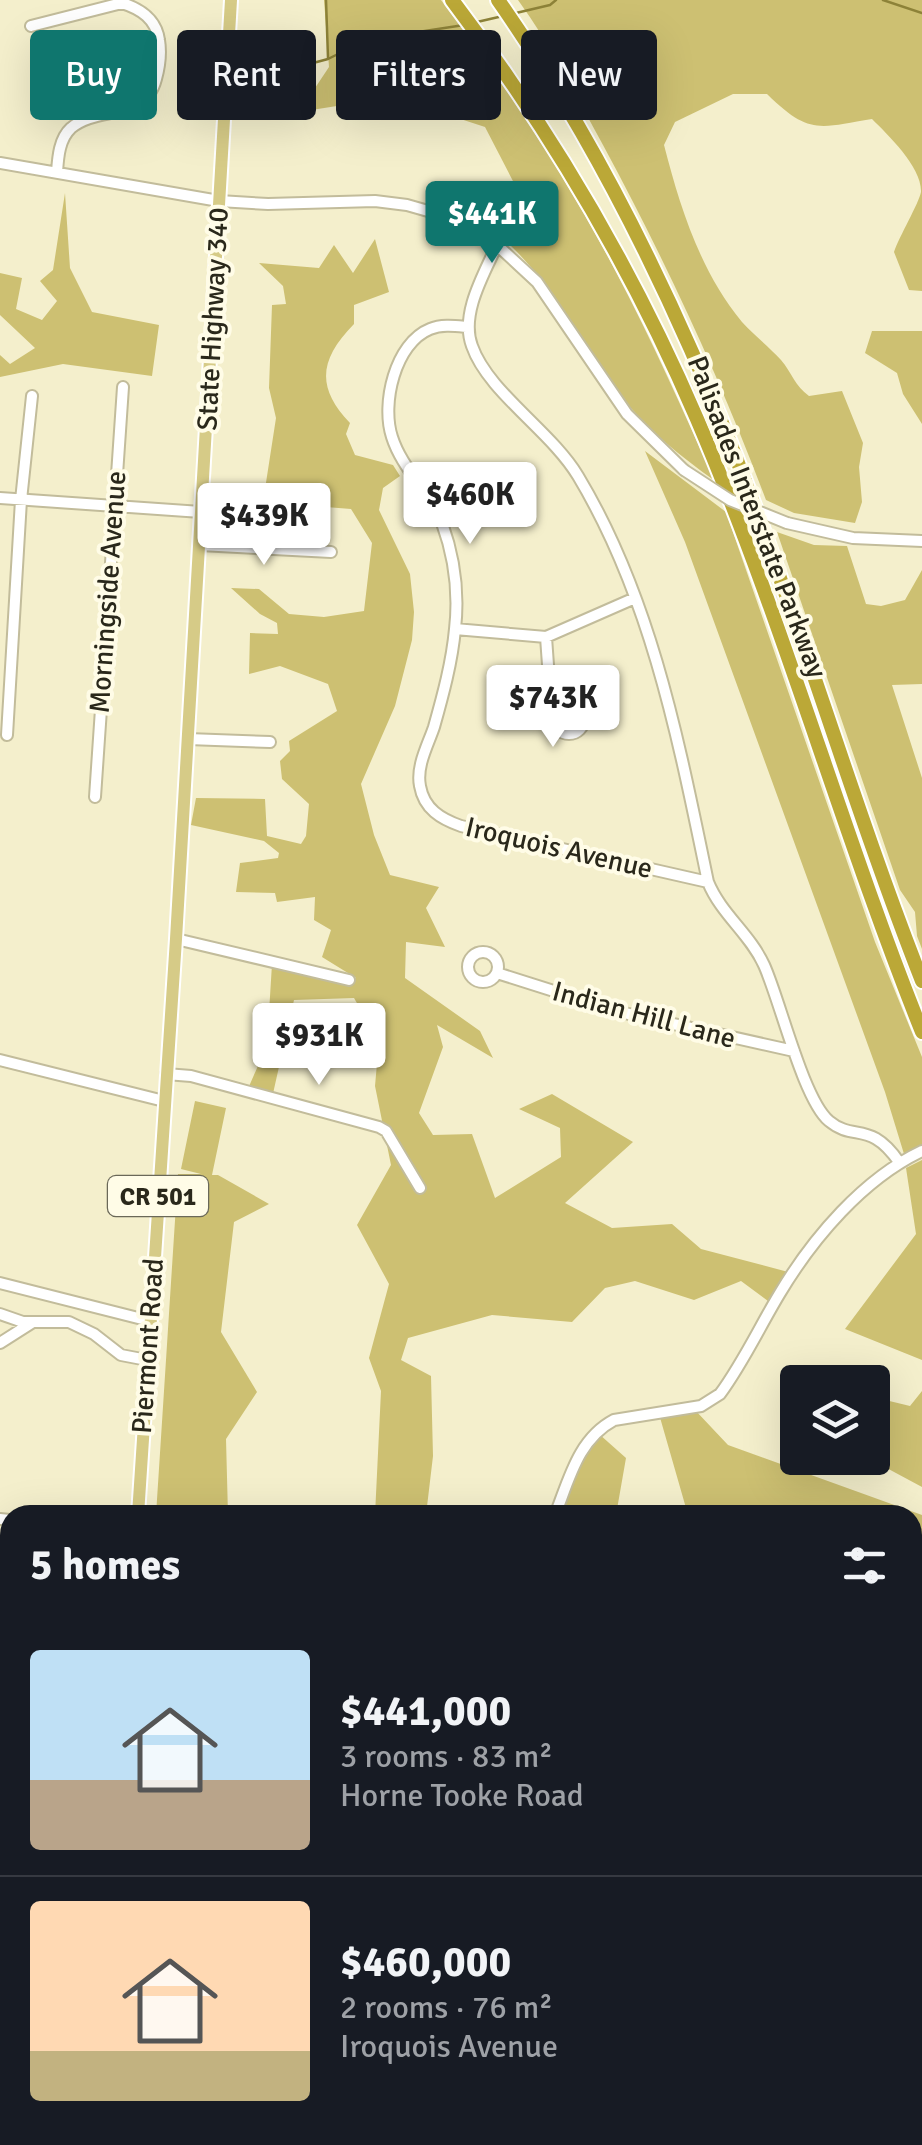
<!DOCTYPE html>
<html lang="en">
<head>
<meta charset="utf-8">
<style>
  :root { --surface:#171b24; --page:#20242c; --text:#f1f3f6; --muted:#9ea1a6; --line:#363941; --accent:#0f766e }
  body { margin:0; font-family:Signika,sans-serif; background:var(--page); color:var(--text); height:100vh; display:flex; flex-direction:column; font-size:38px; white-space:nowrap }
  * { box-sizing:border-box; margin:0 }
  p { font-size:32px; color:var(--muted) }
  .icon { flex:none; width:55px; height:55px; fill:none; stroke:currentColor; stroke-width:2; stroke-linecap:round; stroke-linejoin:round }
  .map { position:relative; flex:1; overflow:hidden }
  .side { position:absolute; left:0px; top:1505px; width:922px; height:640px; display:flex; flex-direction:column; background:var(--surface); border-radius:30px 30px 0 0; box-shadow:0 10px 40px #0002 }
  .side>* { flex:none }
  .hud { position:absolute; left:30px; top:30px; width:862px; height:90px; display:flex; gap:20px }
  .buttons { position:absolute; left:780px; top:1365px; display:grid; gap:20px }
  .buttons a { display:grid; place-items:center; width:110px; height:110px; border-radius:10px; background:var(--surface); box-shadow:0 10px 40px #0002; font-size:50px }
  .price { position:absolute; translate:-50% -85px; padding:0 22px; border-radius:10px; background:#fff; color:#222; font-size:32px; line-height:65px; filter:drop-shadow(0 2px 5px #0008) }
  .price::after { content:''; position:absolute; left:50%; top:60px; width:30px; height:22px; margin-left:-15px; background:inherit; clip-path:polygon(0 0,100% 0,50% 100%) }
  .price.active { background:var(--accent); color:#fff }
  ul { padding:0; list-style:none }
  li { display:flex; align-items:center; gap:30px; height:250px; padding:0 30px }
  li+li { border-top:2px solid var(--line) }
  li span { display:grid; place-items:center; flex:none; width:280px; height:200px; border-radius:10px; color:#555 }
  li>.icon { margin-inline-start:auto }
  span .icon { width:120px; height:120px; fill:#fffc; stroke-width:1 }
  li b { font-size:42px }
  h2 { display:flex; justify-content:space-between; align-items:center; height:120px; padding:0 30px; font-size:42px }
  .pill { padding:0 35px; border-radius:10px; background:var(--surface); box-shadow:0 10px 40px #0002; font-size:35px; line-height:90px }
  .pill.active { background:var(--accent); color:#fff }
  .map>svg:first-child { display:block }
</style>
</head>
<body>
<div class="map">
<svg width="922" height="2145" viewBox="0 0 922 2145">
  <rect width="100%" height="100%" fill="#f4efcc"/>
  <path fill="#cdc072" d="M324,0H441C506,85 566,177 616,272C652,340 683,411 715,481C681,456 649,432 622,397C584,347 557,290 511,246L529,212L485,127L433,110L362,102L299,112L329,67Z
    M518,0H922V291L909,290L894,252C899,237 919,203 921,192C922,167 888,135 872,119C818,128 809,135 767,94H733L675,122L664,145C680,207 700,271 742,322C754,335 769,347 781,360C792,373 795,386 809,396L842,391L863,443L859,467L862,502L855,523L794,513L766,500C720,378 665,260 603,145C576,96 551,45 518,0Z
    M65,193L70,268L92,312L159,325L152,376L63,364L0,377V355L10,364L35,348L0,315V273L22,278L16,309L42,320L57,301L40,281L53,270Z
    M375,239L389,292L354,305V324C319,360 316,387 350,423L346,434L355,455L393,465L400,476L383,488L379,510L410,574L414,612L412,640L395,706L361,784L374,835L390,875L439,887L426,908L445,947L406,942L405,978L480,1031L493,1058L437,1025L443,1047L419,1113L433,1135L472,1134L495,1198L561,1157L560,1128L519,1109L552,1094L633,1142L565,1203L612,1228L672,1224L701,1249L792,1273L772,1304L741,1281L694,1300L635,1281L605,1288L572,1322L492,1315L408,1338L401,1360L431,1376L433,1456L426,1515H375L381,1391L369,1358L389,1284L357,1225L391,1165L375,1086L379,1041L354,998L294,1000L272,1098L247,1091L267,1045L272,964L337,981L356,978L322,957L331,930L314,920L315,897L277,902L275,893L236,892L240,863L278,858L279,853L264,841L191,825L196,798L265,799L267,836L301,844L306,836L309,804L282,779L280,761L290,751L289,741L337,711L328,684L280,666L249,674L250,633L278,634L277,623L260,614L231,588L259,589L289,614L324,617L364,611L372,543L351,509L263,502L276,418L269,388L272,305L286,304L283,286L259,263L319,268L334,245L353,273Z
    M872,331H922V424L903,394L897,373L865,353Z
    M645,451L726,512L875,942L922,1057V1145L904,1154L885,1092L685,542Z
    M777,532L814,545L847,546L866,604L881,606L905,600L922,570V684L892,685L922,778V949L917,936L915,912L900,890Z
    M195,1101L226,1108L212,1175H218L269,1204L234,1222L221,1332L257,1392L226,1439L228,1515H156L178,1174H201L181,1169Z
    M922,1160V1360L845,1329L916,1234L906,1168Z
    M922,1391V1487L868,1458H872L873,1397L910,1406Z
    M695,1410L728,1445L922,1515V2145H388L376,2135H912V1515H688L659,1414Z
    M599,1434L626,1458L616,1515H559L577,1460Z
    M0,1902L10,1919V2135H56L54,2145H0Z"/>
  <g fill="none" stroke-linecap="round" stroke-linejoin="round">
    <path stroke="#8d8238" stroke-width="2.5" d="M326,0L328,58
      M883,0L922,13
      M516,13L550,5L556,0
      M477,22L503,16
      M236,56L264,70H287L328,59L366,40L464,25"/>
    <g stroke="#c2bc9b" stroke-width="14">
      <path id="minor" d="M31,26L122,3C141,9 156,19 159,40C161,52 159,68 156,79C145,122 98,105 71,128C59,139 58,158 57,172
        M0,163L219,201L268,204L375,201L407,205L442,215L497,245L537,282L627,414L684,470
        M497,245C484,274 460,314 472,346C488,392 551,431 578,476C652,599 679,743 708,882C721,914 750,934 764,965C780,1000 803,1099 829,1121C854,1142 870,1120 899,1162
        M468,327C456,326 442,324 430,329C395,343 381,404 392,437C402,469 430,492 442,523C454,556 459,594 455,629C452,662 443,695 434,727C428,745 416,766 420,786C424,809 441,819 461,826L708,882
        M0,498L201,512
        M787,523L853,538L922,541
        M200,545L331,552
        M455,629L546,637L635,598
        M546,637L549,679L559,707
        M554 719a15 15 0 1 1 30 0a15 15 0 1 1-30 0Z
        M7,735L21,500L32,396
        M188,739L270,742
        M95,797L123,387
        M176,939L349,980
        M468 967a15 15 0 1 1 30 0a15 15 0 1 1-30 0Z
        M497,973L620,1012L794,1051
        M0,1060L164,1101
        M166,1074L191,1076L379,1127L386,1131L420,1188
        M0,1283L150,1321
        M0,1314L23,1322H69L94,1334L121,1355L147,1360
        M0,1343L33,1322
        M555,1515C569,1480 578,1439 614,1420L701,1406L720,1394C743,1363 760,1326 780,1293C813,1238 863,1179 922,1151
        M0,1519L10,1520
        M0,1726L10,1728
        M211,2145L213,2135
        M342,2145L346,2135"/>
    </g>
    <g stroke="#fff" stroke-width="16">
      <path id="major" d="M138,1515L176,939L231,0
        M74,2145L75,2135"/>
    </g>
    <g stroke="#fff" stroke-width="18">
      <path id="highway" d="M452,0C550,129 633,270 697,419C783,619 841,830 922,1032
        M498,0C596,140 672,296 735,455C802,628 854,808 922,981"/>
    </g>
    <use href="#minor" stroke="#fff" stroke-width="10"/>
    <use href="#major" stroke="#d6cb87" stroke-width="12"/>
    <use href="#highway" stroke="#bba837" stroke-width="14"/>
    <g stroke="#c2bc9b" stroke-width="14" stroke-linecap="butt">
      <path id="minor-bridge" d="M684,470L730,500L787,523"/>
    </g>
    <use href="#minor-bridge" stroke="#fff" stroke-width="10"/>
  </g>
  <g text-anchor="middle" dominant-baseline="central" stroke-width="8" stroke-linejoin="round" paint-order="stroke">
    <rect fill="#fffce7" stroke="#6a6858" stroke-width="2.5" x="108" y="1176" width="100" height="40" rx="8"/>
    <g font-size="25" font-weight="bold" fill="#2a281b">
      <text x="158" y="1196">CR 501</text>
    </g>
    <g font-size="28" fill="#2a281b" stroke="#fffce7">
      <text transform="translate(213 319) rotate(-87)">State Highway 340</text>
      <text transform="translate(757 517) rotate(69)">Palisades Interstate Parkway</text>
      <text transform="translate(108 592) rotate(-86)">Morningside Avenue</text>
      <text transform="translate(559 848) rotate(13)">Iroquois Avenue</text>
      <text transform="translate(644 1015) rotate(15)">Indian Hill Lane</text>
      <text transform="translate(148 1346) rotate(-86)">Piermont Road</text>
    </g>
  </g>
</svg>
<div class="buttons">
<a><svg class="icon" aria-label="layers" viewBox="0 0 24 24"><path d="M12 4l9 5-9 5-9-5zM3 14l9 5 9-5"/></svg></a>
</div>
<b class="price active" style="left:492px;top:266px">$441K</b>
<b class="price" style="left:470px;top:547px">$460K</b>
<b class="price" style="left:264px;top:568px">$439K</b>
<b class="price" style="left:553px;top:750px">$743K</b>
<b class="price" style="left:319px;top:1088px">$931K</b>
<div class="hud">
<a class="pill active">Buy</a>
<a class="pill">Rent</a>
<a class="pill">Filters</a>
<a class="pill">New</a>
</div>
<section class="side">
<h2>5 homes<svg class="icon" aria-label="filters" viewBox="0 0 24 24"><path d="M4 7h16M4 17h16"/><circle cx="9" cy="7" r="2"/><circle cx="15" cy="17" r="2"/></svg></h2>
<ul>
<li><span style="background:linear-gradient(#bfe0f5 65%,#b9a48a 0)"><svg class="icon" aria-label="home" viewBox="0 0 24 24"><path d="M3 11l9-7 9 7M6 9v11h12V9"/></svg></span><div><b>$441,000</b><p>3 rooms · 83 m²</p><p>Horne Tooke Road</p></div></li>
<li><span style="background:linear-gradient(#ffd9b3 75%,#c2b280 0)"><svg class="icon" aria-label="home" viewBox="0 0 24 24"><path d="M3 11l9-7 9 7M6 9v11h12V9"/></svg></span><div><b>$460,000</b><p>2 rooms · 76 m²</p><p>Iroquois Avenue</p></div></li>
</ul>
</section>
</div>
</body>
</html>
